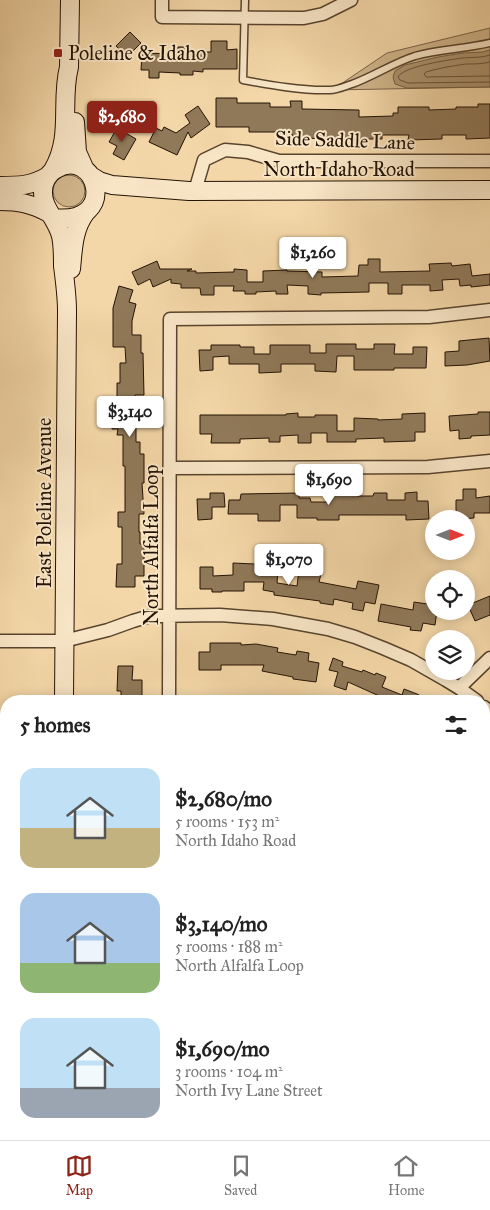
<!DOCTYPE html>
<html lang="en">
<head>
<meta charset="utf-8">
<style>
  :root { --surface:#fff; --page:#f2f2f2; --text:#222; --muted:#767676; --line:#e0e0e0; --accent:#8f2418 }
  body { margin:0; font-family:"IM FELL Great Primer",serif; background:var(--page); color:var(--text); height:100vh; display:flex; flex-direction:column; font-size:19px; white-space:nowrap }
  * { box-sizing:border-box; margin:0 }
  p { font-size:16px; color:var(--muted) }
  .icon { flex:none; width:28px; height:28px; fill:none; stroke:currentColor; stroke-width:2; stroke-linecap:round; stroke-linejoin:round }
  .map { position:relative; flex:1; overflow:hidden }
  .drawer { position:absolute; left:0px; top:695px; width:490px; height:445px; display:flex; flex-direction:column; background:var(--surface); border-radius:20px 20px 0 0; box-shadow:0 2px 12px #0003 }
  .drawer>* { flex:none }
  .needle { width:32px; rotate:90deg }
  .controls { position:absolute; left:425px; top:510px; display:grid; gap:10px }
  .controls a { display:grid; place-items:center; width:50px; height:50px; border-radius:50%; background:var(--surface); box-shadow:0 2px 12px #0003; font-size:25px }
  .price { position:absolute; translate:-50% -42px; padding:0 11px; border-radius:5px; background:#fff; color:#222; font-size:16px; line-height:32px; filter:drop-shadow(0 1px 2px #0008) }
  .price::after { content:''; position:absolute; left:50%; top:30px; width:15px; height:11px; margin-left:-8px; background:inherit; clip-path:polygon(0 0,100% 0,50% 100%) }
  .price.on { background:var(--accent); color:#fff }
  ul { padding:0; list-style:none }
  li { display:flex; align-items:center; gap:15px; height:125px; padding:0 20px }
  li span { display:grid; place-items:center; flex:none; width:140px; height:100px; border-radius:15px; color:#555 }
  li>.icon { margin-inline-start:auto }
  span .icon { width:60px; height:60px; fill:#fffc; stroke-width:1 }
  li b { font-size:21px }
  h2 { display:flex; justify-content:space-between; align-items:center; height:60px; padding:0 20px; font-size:21px }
  .dock { display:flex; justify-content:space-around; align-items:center; height:70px; border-top:1px solid var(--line); background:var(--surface); font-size:14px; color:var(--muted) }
  .dock a { display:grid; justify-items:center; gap:2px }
  .dock .on { color:var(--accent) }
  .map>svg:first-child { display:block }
</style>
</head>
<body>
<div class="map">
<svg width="490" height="1140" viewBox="0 0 490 1140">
  <rect width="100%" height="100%" fill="#f4d7a8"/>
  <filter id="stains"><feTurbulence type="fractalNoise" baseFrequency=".004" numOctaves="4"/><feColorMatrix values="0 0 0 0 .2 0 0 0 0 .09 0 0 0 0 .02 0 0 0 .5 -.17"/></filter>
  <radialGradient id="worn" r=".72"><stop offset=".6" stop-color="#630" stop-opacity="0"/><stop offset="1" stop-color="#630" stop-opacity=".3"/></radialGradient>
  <path fill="#d1b68c" stroke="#7a6448" d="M490,28V87L332,90L387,53Z
    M53 191a16 16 0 1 1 32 0a16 16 0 1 1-32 0Z"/>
  <path fill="#ad9470" stroke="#766045" d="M490,50V87L407,88L395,84L393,77L395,71L405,65L438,57L463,53L482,52Z"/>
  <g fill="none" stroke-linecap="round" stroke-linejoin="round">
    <path stroke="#68543a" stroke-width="1" d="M490,55C481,58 472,57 462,58C449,60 404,66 398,77L400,80L408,83L490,82
      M490,62C482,64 474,64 466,64C452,66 439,68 426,72L424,74L426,77L490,76"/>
  </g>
  <path fill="#907959" stroke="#241304" d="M130,32L141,43L127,57L116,46Z
    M211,41H227V50L237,49V69H203V72L193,71V75H180V73L159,72V78H149V70H141L142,53L178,54V47H189V52H211Z
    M216,98H237V103H270V107H291L290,101H302V109L359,110V117L393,116V113H398V107H429V110L456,109V107H478V104H490V138L466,139V135H442V139L408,140L409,135H382V139H334L302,138V140H293V135L278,136V132H249V127H216Z
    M198,106L210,124L191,138L188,132L177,155L149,142L156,128L162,131L164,127L176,133L190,123L185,115Z
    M117,128L136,139L124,160L113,154L117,146L109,142Z
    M368,259H380V272L430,271L429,264L451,263L452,266L470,264L472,276L490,274V285L471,287V285L460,286L459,279L442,280L443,290L430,291V285H402V294H388V283H369V292L321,293V295L308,294V286L287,285L288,294H276V291L256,292V294H245V291H233L234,286H214V295H201L200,288H181V284L171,283V279L153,287L150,279L138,285L132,272L157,261L160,269H192L187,271H196V273L234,272V269L247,270V282H263V271L287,270V271L322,272V277L358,276L359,265H368Z
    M119,286L133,290L129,302L136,304L132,321V335H141V353H143L144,395H135V413H145V424H136V442H140V454H144V483H142L144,514H139V532H140V544H144V576H135V587H116L117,564H122V527H118V512H125V466H123V435H117L118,429H112V421H117V383H120V363H126L125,347H113V308Z
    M489,338L490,361L467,365L445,366V352L459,351V341Z
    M326,344H356V349H374V344H395L394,354H413V347H427L426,368H394V370H354V356H337L336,372L315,371V364H281V372L259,373V364H229V356L213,357V370L200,371L199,350H211V345H240V347H254V354H270V345H310V353H326Z
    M478,412H490V435L471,436V438L459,439V430L450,431L449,416L478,414Z
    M298,413V417H315V415H337V431H354V418L378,419V420L402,419V414L425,413V432H415V441L384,442V438L356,439V442H327V433H311V443H298V435L280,436V442H269V438L240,439V443H211L212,434H200V415H286V414Z
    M463,489H476V498L490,496V513H474V518L456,519V500H463Z
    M417,492V501H428L429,519L406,520V515H339V520H317V518H297V505H280V521H258V514H228L229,500H240L241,494L299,493V498H310L311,502H328V493H357V496H373L374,493H387V500H405V493Z
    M210,493H224L225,507H212V519L198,520L197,499H210Z
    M233,563L255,564V568L278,571L277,583L297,586L299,570L321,574L319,582L356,589L358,581L379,585L375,604L365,602L363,611L352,609L353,603L334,599L333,605L320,603V601L274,595V592L263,590L264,582H244V591H222V592H212V589H200V567H213V576L233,575Z
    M490,596V615L475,621L468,605Z
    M414,602L434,605V611H437L435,625L423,623L421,631L410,630L411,627L378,621L381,604L413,610Z
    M210,643H241V645L256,644L278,648L277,652L296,655L297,651L309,653L308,661L319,663L316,682L293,679V677L262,671L264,665H221V670H199V652H210Z
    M333,658L343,662L342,666L362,672L363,670L375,675L376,673L386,677L382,687L402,695L404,689L417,694L430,701H385L386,699L348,682L346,690L334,686L338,672L329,670Z
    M118,666H133L132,680H142V701H121V691H117Z"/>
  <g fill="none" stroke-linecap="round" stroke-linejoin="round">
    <g stroke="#58442d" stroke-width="9">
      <path id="service" d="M245,0L243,80C270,85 303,91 330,90C337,90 346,86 352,84C374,76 393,63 415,56C440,49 465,49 490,43"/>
    </g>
    <g stroke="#58442d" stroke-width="15">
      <path id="minor" d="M162,0V17L304,18L323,14L351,0
        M195,191L204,160L225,150L248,152L279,161H490
        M170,468L428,467L490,461
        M0,641H64L108,630L133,621L150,616L220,615L273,619L328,629L355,637L383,648L411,660L446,680L459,688L477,701
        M459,688L490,658
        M169,701L170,319L429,317L490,310
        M484,707L490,712
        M0,895H6
        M484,935L490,948
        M260,1134L264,1140
        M433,1134L438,1140
        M367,1140L375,1134"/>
    </g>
    <g stroke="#241304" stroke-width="20">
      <path id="secondary" d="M75,122L77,152L85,170
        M53,170C73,136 60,102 69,67L70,0
        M91,176L99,181L112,185L189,191L490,190
        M0,186C19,186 31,186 48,176
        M0,201C19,201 32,204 49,213
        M53,218C121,226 96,145 56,169C48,173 43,182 43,191C42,208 57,219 61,236C63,245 63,256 63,266C65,281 67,296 67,311C66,441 65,571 64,701
        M71,269C73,249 73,229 86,212
        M61,1140V1134"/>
    </g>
    <use href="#service" stroke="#f8e5c6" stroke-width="6"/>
    <use href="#minor" stroke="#f8e5c6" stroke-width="12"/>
    <use href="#secondary" stroke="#f8e5c6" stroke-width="18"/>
  </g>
  <rect fill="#8f2418" stroke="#f8e5c6" stroke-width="2" x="53" y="48" width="10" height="10" rx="2.5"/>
  <g text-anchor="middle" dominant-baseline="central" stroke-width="4" stroke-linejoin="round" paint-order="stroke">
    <g font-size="20" fill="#241304" stroke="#f8e5c6" text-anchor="start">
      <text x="68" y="53">Poleline &amp; Idaho</text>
    </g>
    <g font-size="20" fill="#241304" stroke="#f8e5c6">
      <text transform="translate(345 140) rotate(2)">Side Saddle Lane</text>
      <text x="339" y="169">North Idaho Road</text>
      <text transform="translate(44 503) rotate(-90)">East Poleline Avenue</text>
      <text transform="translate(151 545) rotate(-90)">North Alfalfa Loop</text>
    </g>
  </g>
  <rect width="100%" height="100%" filter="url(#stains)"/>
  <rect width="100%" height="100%" fill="url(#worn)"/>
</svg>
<div class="controls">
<a><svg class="needle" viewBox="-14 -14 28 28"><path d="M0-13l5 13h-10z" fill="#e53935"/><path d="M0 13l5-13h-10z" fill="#767676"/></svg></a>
<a><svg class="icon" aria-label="locate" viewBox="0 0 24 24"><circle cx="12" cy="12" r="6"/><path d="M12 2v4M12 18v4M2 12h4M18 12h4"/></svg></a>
<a><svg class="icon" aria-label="layers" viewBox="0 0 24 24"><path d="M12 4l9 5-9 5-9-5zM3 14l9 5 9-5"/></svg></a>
</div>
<b class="price on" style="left:122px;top:143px">$2,680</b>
<b class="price" style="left:313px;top:279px">$1,260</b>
<b class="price" style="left:130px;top:438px">$3,140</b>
<b class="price" style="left:329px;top:506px">$1,690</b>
<b class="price" style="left:289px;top:586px">$1,070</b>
<section class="drawer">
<h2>5 homes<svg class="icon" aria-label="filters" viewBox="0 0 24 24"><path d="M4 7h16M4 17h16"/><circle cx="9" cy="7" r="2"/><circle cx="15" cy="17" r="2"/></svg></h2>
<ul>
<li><span style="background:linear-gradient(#bfe0f5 60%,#c2b280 0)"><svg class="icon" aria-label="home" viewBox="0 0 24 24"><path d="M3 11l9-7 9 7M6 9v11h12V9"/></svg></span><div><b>$2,680/mo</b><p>5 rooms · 153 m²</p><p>North Idaho Road</p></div></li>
<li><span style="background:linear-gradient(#a9c7e8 70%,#8fb573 0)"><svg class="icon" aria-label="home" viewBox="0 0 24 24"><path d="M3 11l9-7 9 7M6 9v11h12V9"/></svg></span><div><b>$3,140/mo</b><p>5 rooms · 188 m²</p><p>North Alfalfa Loop</p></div></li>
<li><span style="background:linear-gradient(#bfe0f5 70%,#9aa5b1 0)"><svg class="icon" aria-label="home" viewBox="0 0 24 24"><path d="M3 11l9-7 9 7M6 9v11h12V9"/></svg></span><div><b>$1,690/mo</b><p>3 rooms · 104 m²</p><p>North Ivy Lane Street</p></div></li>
</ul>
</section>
</div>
<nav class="dock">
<a class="on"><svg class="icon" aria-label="map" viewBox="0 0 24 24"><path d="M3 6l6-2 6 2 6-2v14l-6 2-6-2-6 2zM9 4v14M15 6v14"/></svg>Map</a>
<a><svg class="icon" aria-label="saved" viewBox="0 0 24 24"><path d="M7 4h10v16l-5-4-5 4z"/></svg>Saved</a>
<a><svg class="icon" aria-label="home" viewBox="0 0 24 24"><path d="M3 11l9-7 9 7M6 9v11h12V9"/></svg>Home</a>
</nav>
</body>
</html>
